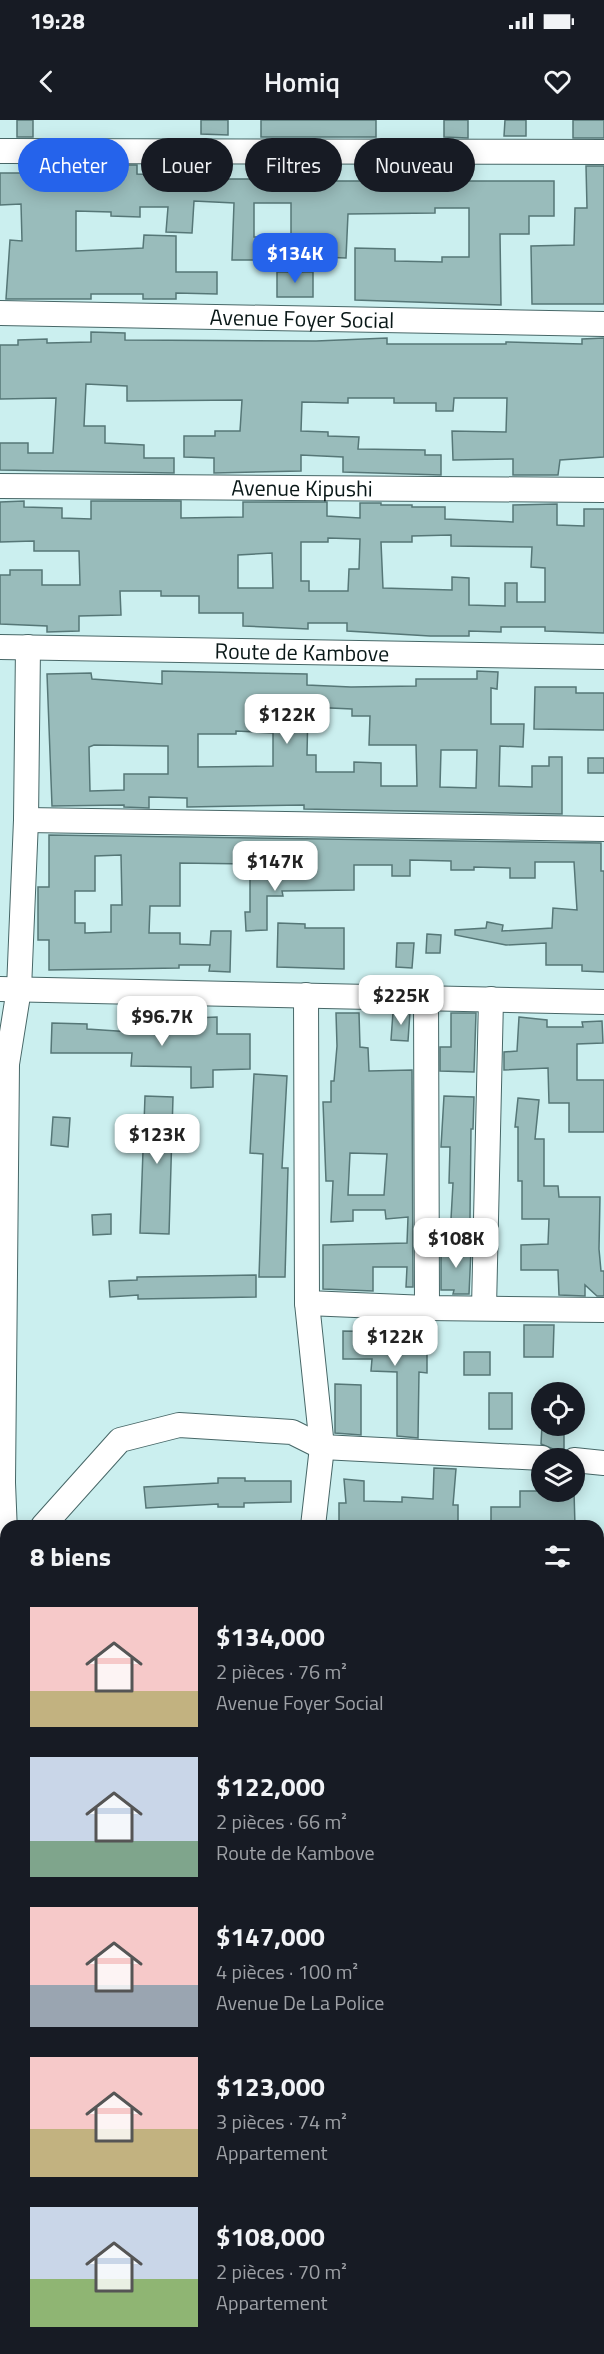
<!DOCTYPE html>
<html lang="fr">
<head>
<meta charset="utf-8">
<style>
  :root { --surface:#171b24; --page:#242831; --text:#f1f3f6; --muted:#9ea1a6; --accent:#2563eb }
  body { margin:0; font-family:"Titillium Web",sans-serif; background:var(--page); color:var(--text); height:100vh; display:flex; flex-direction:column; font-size:22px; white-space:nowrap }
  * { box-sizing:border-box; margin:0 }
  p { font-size:20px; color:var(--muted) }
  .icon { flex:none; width:33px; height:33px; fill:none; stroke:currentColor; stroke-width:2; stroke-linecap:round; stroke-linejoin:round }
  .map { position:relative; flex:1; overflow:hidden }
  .sheet { position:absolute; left:0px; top:1400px; width:604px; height:836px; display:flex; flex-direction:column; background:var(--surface); border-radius:18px 18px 0 0; box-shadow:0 3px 15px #0003 }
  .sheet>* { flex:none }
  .hud { position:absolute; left:18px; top:18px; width:568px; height:54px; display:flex; gap:12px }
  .tools { position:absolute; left:531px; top:1262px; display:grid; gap:12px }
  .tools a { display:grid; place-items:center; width:54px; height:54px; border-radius:50%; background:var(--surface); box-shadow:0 3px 15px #0003; font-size:30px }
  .price { position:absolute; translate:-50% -51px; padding:0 14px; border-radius:12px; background:#fff; color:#222; font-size:20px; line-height:39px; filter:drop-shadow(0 2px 3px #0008) }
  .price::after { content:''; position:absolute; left:50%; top:36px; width:18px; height:14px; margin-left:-9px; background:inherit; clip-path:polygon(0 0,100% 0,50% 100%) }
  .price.current { background:var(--accent); color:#fff }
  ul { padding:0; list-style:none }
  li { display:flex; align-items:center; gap:18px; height:150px; padding:0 30px }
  li span { display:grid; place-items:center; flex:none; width:168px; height:120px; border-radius:0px; color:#555 }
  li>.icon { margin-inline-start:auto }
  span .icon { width:72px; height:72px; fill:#fffc; stroke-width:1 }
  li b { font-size:26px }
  h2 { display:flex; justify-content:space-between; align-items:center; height:72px; padding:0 30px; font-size:26px }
  .pill { padding:0 21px; border-radius:27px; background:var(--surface); box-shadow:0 3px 15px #0003; font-size:21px; line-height:54px }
  .pill.current { background:var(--accent); color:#fff }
  .status { display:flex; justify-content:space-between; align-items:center; height:42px; padding:0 30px; background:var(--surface); direction:ltr }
  .status svg { height:16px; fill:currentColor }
  header { display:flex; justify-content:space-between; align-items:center; height:78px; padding:0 30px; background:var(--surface); font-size:27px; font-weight:600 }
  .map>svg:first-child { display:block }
</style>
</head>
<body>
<div class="status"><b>19:28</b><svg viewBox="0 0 49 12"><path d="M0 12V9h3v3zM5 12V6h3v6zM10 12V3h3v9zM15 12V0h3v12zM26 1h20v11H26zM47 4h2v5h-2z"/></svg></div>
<header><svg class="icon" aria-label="back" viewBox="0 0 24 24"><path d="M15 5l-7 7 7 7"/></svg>Homiq<svg class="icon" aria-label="heart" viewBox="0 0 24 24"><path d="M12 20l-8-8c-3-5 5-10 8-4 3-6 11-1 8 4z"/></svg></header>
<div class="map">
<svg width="604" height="2234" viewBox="0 0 604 2234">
  <rect width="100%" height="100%" fill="#cbefef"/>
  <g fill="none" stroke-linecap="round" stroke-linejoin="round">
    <path stroke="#20b3b5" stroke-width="30" d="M0,1861L6,1863
      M99,2229L101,2234"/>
  </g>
  <path fill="#99bcbb" stroke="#567777" stroke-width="1.5" fill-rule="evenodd" d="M17,0H33V17H17Z
    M201,0H228V15L201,14Z
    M261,0H376V17H261Z
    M444,0H468V18L444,17Z
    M505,0H526V16H504Z
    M573,0H604V18H573Z
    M21,45H78V52L111,53V45H137V54L225,57V59H292V46H310V50L331,51V61H554V96H529V114H500L501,185L355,180V128L395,129V141L442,142V137H469V88H435V93L348,94L346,138L321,137L322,117H291V83H254V117H264V140H232L234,83L194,81L192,113L166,112L168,87H140V97L111,96V92L76,91V131L143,128L144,115L176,116V152H217V174L176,173V179H143V174H91V179H6L10,120L22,121L21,84L0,85V53H21Z
    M586,46H604V184H532L531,126L574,125L575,88H587Z
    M277,152H313V177H277Z
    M91,212L125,213V220L316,221L387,218V224H506V222L582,224V219L604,218V337L560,340L558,355H513V339L453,340L452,311L506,312L507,278H454L453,291H436V283H394V278H348V283L302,282L301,311L328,312V316L359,317L358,329L425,330V335H441V355L343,352V337L301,335V351L214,353V338L184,337V316H215V311H240L242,280L127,281V266L86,264L84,306H105V323L144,325V338H174V353L0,350V323H28V333H53L56,278L0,279V225H18V220L47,219V223L91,222Z
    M24,381V387L62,388V398L91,399V381H181V398L243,397V382H327V396L360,398V383H381V385H412V387H445V399L513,402V385L557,384V405L584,406V389H604V513L545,511V507H501V512L469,511V516H430L347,511V503H308V509L243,506V493H199V476H161V471H120L121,495L79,496V511L47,512V506L0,504V455H10V450H42V465H80L79,431H34V421L0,422V382ZM451,415V426L532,427L531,447L545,448V482H517V463H505V486L469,485V458L452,457V470L383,468L381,422H412V416ZM328,418L360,419L359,449H349L348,471H309V461H301V422H328ZM272,433L273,468H238V435Z
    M162,551L307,554V565L351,567L416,566V559H477V551L498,552L497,569L491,568V604H524L523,627L500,626L499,666L532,667V646H549V637H562V694L304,689V685L187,687V678L149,677V688L124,687V685L52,686L47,554L91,553L92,559L162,564ZM308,587L352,589V596H370L369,625H416L417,666H381V643L354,642V652H316V635H307ZM236,611L273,613V646L198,647V614H236ZM94,625L168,626V654H124V670L90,671L89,627ZM441,630H477L476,668L440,667Z
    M535,567H576V573H604V610L534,609Z
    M588,638H604V653H588Z
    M49,715L601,723V751H604V852L582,851V845H546V823L506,825L455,815V810L486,808L487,802L503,805L502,811L552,808L553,788L577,790L574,742H535V758H510V748L474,747V750H451V741L410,740V756H392V745H354V770L282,771L283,776H267V810L246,811L245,792H250V744L180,743V786H150L149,813H180V824L210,825L211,811H231L230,852L209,851L210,845H179V848L49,850V820H38V767H49ZM121,735L122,785H111V812L85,813V803H75V771H95V736Z
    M278,803L305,804V808H344V849L277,847Z
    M427,814L441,815L440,833H426Z
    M397,823H414L412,848L396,847Z
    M393,892H410L408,921L391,920Z
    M336,893H359L360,927L368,928L369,951L412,950L413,1167H406L407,1147H373V1171L323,1169V1125L407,1123L408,1097L386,1099L385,1090H353V1101L331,1102L333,1061H326L323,982H331V961H334L337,926ZM350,1033L387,1034L384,1075H348Z
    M451,893H476L474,952L440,951V927H451Z
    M217,897V914H250V949L213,950V967L191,968V947L131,946L132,933H51L52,903L87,904V909L132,912V909L195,910V898Z
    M519,897L547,900V907H583L582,902L602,901L603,923L577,924V960H604V1012H569V983H549L548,948L504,950V932L517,931Z
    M254,954L287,956L282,1048H288L285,1157H259L263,1034L250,1033Z
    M145,976L173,977L169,1114L140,1113Z
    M444,976L474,977L473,1009H471L470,1100L451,1099L453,1063H449L450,1027H441Z
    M518,978L539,980L535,1019H544V1066H558L559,1077H600L599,1129L601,1151H604V1176H597L585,1165V1176L559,1175L558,1150H521V1125L548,1124L549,1099H522V1061H518V1007H515Z
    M53,997L70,998L68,1027L51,1025Z
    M111,1094V1114L93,1115L92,1095Z
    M441,1124L466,1126V1129L471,1130L469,1174H453L454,1170H441Z
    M256,1155V1177L138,1179V1175L110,1177L109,1161L137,1160V1157Z
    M524,1205H554L553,1237H524Z
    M403,1209H427V1253L419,1252L418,1318L397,1316V1252L371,1251L372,1239H343V1211L402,1212Z
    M464,1232H490V1255H464Z
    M335,1264L361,1265V1315L335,1313Z
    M489,1273H512V1309H489Z
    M542,1305H564V1329H553L541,1324Z
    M434,1348L456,1349L453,1385H458V1403L401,1406L367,1402V1406H339V1383H346L344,1359L364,1361V1381L402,1382V1377L433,1379Z
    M218,1358H245V1361H291V1382L244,1383V1387H218V1384L146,1388L144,1367L218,1363Z
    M520,1371H574L575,1406H491V1387H520Z"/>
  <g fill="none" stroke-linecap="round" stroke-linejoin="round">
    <g stroke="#476767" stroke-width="26">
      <g id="minor">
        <path d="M0,31L604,32"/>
        <path id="s1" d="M0,193L604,204"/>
        <path id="s2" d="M0,366L604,370"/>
        <path id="s3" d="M0,527L604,537"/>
        <path d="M26,700L604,709"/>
        <path d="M0,869L604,882"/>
        <path d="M306,875L307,1183L322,1327L313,1406"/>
        <path d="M426,876L427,1188"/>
        <path d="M307,1183L427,1188L604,1190"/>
        <path d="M484,1188L491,879"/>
        <path d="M574,1340L604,1343"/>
        <path d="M43,1406L120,1320L179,1305L292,1312L322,1327L542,1338"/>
        <path d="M6,1437L3,1363L7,944L19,869L26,700L28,527"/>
        <path d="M598,1497H604"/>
        <path d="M598,1648H604"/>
        <path d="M0,1737L6,1637"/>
        <path d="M291,2229V2234"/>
        <path d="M489,2229V2234"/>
      </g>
    </g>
    <use href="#minor" stroke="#fff" stroke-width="24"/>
  </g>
  <g text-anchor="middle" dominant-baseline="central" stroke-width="5" stroke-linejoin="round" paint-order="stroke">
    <g font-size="22" fill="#091717" stroke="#d8fcfc">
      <text stroke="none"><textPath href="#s1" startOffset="302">Avenue Foyer Social</textPath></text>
      <text stroke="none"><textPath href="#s2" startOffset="302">Avenue Kipushi</textPath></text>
      <text stroke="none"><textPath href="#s3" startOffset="302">Route de Kambove</textPath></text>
    </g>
  </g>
</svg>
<div class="tools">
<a><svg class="icon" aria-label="locate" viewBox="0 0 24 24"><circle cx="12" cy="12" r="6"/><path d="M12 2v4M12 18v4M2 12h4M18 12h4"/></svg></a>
<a><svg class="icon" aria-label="layers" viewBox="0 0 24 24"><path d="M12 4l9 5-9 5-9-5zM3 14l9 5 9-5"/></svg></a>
</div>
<b class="price current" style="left:295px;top:164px">$134K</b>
<b class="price" style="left:287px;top:625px">$122K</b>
<b class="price" style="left:275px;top:772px">$147K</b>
<b class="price" style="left:401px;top:906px">$225K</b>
<b class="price" style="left:162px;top:927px">$96.7K</b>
<b class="price" style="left:157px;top:1045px">$123K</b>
<b class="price" style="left:456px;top:1149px">$108K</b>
<b class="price" style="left:395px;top:1247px">$122K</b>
<div class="hud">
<a class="pill current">Acheter</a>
<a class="pill">Louer</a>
<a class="pill">Filtres</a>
<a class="pill">Nouveau</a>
</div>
<section class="sheet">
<h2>8 biens<svg class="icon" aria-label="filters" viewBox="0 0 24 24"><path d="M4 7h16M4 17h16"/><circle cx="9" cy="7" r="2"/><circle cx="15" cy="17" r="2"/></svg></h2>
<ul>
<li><span style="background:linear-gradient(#f6c9c9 70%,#c2b280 0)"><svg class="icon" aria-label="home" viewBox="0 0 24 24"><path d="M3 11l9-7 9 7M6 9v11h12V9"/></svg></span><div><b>$134,000</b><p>2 pièces · 76 m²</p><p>Avenue Foyer Social</p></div></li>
<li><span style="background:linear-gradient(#c9d6e8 70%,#7fa58c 0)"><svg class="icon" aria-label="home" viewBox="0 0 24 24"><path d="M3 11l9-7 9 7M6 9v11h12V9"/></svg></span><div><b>$122,000</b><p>2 pièces · 66 m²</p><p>Route de Kambove</p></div></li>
<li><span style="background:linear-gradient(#f6c9c9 65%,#9aa5b1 0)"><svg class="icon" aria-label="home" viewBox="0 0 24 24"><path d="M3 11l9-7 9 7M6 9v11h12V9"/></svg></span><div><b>$147,000</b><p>4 pièces · 100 m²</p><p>Avenue De La Police</p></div></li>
<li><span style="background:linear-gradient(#f6c9c9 60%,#c2b280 0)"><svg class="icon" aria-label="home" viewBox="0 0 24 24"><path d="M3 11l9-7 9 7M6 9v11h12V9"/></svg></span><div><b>$123,000</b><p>3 pièces · 74 m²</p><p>Appartement</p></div></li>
<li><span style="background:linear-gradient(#c9d6e8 60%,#8fb573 0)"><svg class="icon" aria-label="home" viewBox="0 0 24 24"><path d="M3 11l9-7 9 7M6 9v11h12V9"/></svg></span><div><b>$108,000</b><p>2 pièces · 70 m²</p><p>Appartement</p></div></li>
</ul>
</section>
</div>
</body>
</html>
